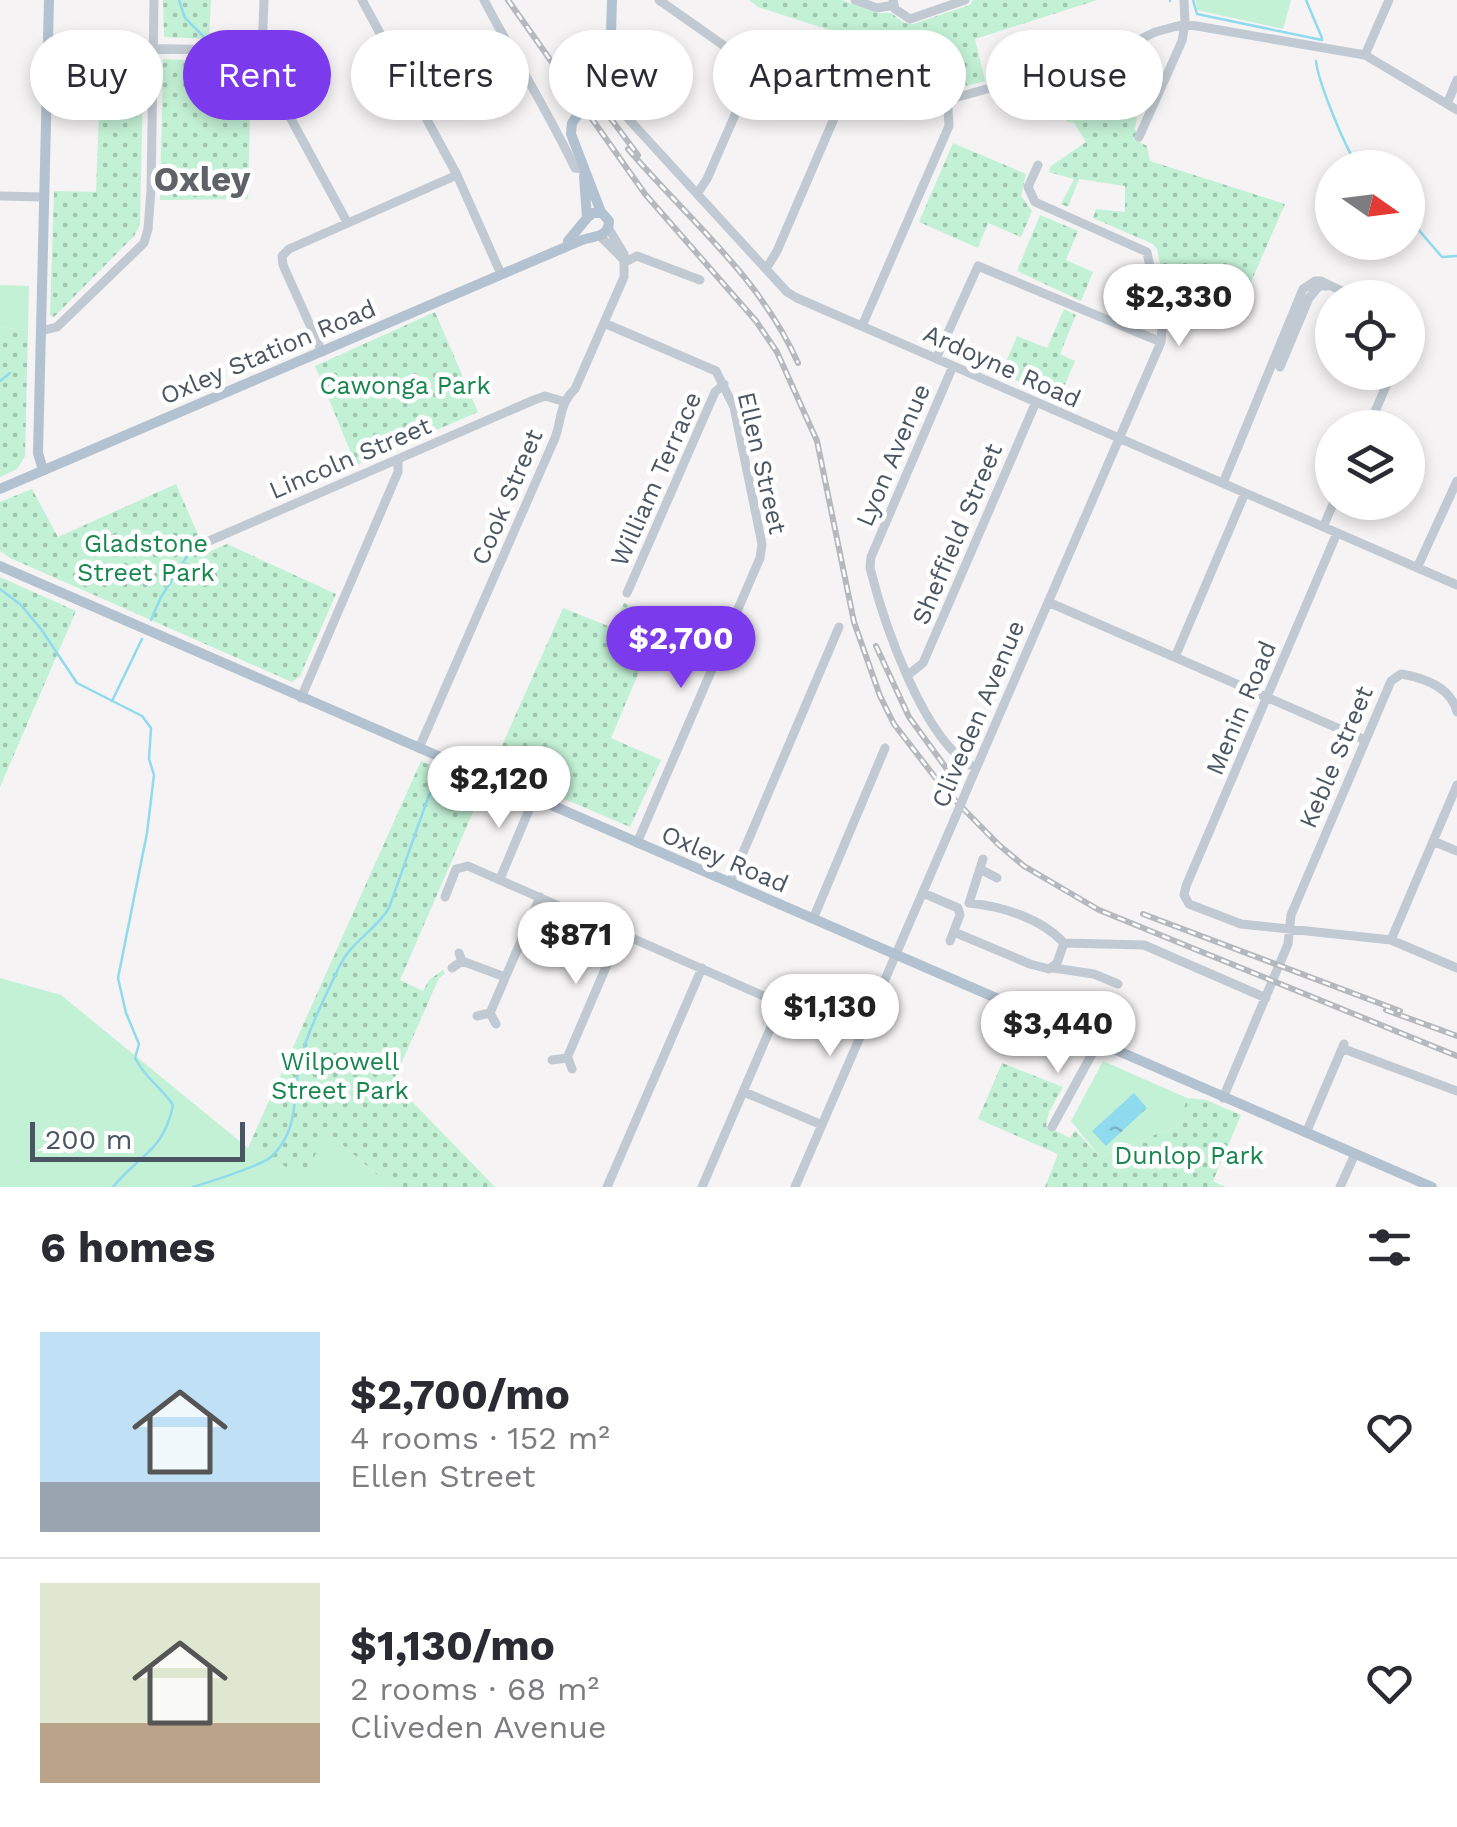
<!DOCTYPE html>
<html lang="en">
<head>
<meta charset="utf-8">
<style>
  :root { --surface:#fff; --page:#f7f7f7; --text:#2b2b33; --muted:#7c7c81; --line:#e1e1e2; --accent:#7c3aed }
  body { margin:0; font-family:"Work Sans",sans-serif; background:var(--page); color:var(--text); height:100vh; display:flex; flex-direction:column; font-size:38px; white-space:nowrap }
  * { box-sizing:border-box; margin:0 }
  p { font-size:32px; color:var(--muted) }
  .icon { flex:none; width:55px; height:55px; fill:none; stroke:currentColor; stroke-width:2; stroke-linecap:round; stroke-linejoin:round }
  .map { position:relative; height:1187px; overflow:hidden }
  .side { display:flex; flex-direction:column; background:var(--surface); flex:1 }
  .side>* { flex:none }
  .hud { position:absolute; left:30px; top:30px; width:1398px; height:90px; display:flex; gap:20px }
  .needle { width:65px; rotate:104deg }
  .fabs { position:absolute; left:1315px; top:150px; display:grid; gap:20px }
  .fabs a { display:grid; place-items:center; width:110px; height:110px; border-radius:50%; background:var(--surface); box-shadow:0 5px 15px #0003; font-size:50px }
  .scale { position:absolute; left:30px; bottom:25px; width:215px; box-sizing:border-box; padding-left:10px; border:5px solid #4a5661; border-top:0; font-size:28px; line-height:35px; white-space:nowrap; color:#4a5661; -webkit-text-stroke:8px #fff; paint-order:stroke }
  .price { position:absolute; translate:-50% -85px; padding:0 22px; border-radius:35px; background:#fff; color:#222; font-size:32px; line-height:65px; filter:drop-shadow(0 2px 5px #0008) }
  .price::after { content:''; position:absolute; left:50%; top:60px; width:30px; height:22px; margin-left:-15px; background:inherit; clip-path:polygon(0 0,100% 0,50% 100%) }
  .price.active { background:var(--accent); color:#fff }
  ul { padding:0; list-style:none }
  li { display:flex; align-items:center; gap:30px; height:250px; padding:0 40px }
  li+li { border-top:2px solid var(--line) }
  li span { display:grid; place-items:center; flex:none; width:280px; height:200px; border-radius:0px; color:#555 }
  li>.icon { margin-inline-start:auto }
  span .icon { width:120px; height:120px; fill:#fffc; stroke-width:1 }
  li b { font-size:42px }
  h2 { display:flex; justify-content:space-between; align-items:center; height:120px; padding:0 40px; font-size:42px }
  .tag { padding:0 35px; border-radius:45px; background:var(--surface); box-shadow:0 5px 15px #0003; font-size:35px; line-height:90px }
  .tag.active { background:var(--accent); color:#fff }
  .map>svg:first-child { display:block }
</style>
</head>
<body>
<div class="map">
<svg width="1457" height="1187" viewBox="0 0 1457 1187">
  <defs>
    <pattern id="park-dots" width="8" height="8" patternUnits="userSpaceOnUse" patternTransform="scale(2.5)"><rect width="8" height="8" fill="#c3f1d5"/><path d="M2 2h.1M6 6h.1" fill="none" stroke="#a0c6b0" stroke-width="1.8" stroke-linecap="round"/></pattern>
    <pattern id="water-ripples" width="26" height="14" patternUnits="userSpaceOnUse" patternTransform="scale(2.5)"><rect width="26" height="14" fill="#90daee"/><path d="M2 4q2-2 4 0t4 0M15 11q2-2 4 0t4 0" fill="none" stroke="#78b4c4"/></pattern>
  </defs>
  <rect width="100%" height="100%" fill="#f5f3f3"/>
  <path fill="#c3f1d5" d="M1196,0H1291L1283,29L1197,10Z
    M0,285L29,286L28,330L0,327Z
    M0,978L61,995L248,1148L326,1130L391,1187H0Z
    M1103,1061L1187,1098L1179,1125L1100,1157L1071,1121Z"/>
  <path fill="url(#park-dots)" d="M163,0H211L209,39L164,37Z
    M749,0H842L877,13H891L904,23L913,24L970,5L973,0H1097L975,39L985,81L966,86L954,45L910,56L758,7Z
    M163,59L216,61L215,95L237,96V115H250L248,199L160,200Z
    M1069,74L1082,110L1102,97L1137,118L1135,129L1141,143L1147,146L1150,161L1285,204L1244,298L1170,269H1161L1157,249L1153,244L1093,218L1096,209L1125,212V186L1079,179L1068,207L1061,204L1074,179L1049,172L1051,166L1086,142L1074,123L1066,121L1052,78Z
    M125,85L143,86L140,225L134,236L54,317L50,315L54,191L96,192L99,111L123,112Z
    M953,143L1026,174L1021,196L1032,211L1021,237L988,223L978,248L919,222Z
    M1040,215L1078,231L1066,260L1093,272L1081,301L1017,271Z
    M1064,309L1076,315L1060,354L1075,361L1059,399L1001,374L1017,336L1047,348Z
    M435,312L478,412L356,465L315,366Z
    M0,327L28,330L25,456L17,469L0,477Z
    M176,484L206,553L227,544L336,594L300,676L292,682L10,558L0,551V502L32,489L58,537Z
    M0,577L76,611L0,787Z
    M624,603L661,620L611,738L661,760L630,827L492,768L563,608L613,628Z
    M421,761L483,789L400,980L423,991L429,980L443,970L445,974L439,978L393,1082L495,1187H391L327,1131L305,1176L248,1148Z
    M1002,1063L1063,1087L1049,1112L1046,1126L1070,1138L1075,1130L1100,1157L1179,1125L1187,1098L1206,1100L1241,1115L1213,1181L1225,1187H1045L1058,1154L978,1119Z"/>
  <path fill="url(#water-ripples)" d="M1134,1093L1147,1108L1106,1146L1092,1131Z"/>
  <g fill="none" stroke-linecap="round" stroke-linejoin="round">
    <path stroke="#90daee" stroke-width="2.5" d="M179,0L185,18L204,37
      M1170,0V1
      M1193,0L1197,14L1322,40
      M1306,0L1322,38
      M1316,61C1318,81 1346,152 1360,168
      M1408,207L1417,228L1442,257L1457,256
      M0,381L10,373
      M0,589L21,605L41,629L77,683L142,716L151,728L149,759L154,775L147,833L118,978L126,1013L139,1044L135,1058C146,1079 160,1086 173,1105C164,1151 139,1155 113,1187
      M151,620L161,597L196,542
      M112,701L142,639
      M193,1187C209,1182 260,1166 271,1157C301,1129 292,1093 301,1057C310,1026 326,995 340,965C352,941 376,930 389,908L429,795L440,780"/>
    <path stroke="#c1cad2" stroke-width="9" d="M264,0L262,51L266,73L347,222
      M362,0L457,175L501,274
      M484,0C514,57 547,110 575,168L583,169
      M659,0L733,52L897,111L905,112L1111,54L1155,32L1185,24L1365,55L1457,110
      M855,0L877,8L894,5
      M893,0L895,9L910,19L965,0
      M48,46L262,51
      M1365,55L1389,0
      M602,84L623,113L787,292L797,298L1457,585
      M1447,104L1457,80
      M1139,137L1182,41L1185,24L1184,0
      M697,194L707,179L758,62
      M0,196L44,197
      M600,236L623,259
      M625,262L637,256L700,280
      M766,269L777,251L845,93
      M604,323L716,371L734,407L762,544L760,558L637,843
      M862,326L949,126L948,109L942,101
      M41,331L57,327L144,243L148,229L151,190L154,0
      M322,352L283,265L282,256L289,249L457,175
      M936,359L978,266L1161,342
      M953,366L871,557L870,568C883,620 924,745 976,768
      M1280,367L1309,298L1319,286H1327
      M1368,428L1392,372
      M1223,483L1303,289L1315,281H1321L1356,298
      M1323,527L1334,502
      M1337,533L1186,886L1184,895L1189,904L1241,924L1391,940L1457,968
      M209,541L534,400L545,396L562,401
      M1417,568L1457,481
      M627,593L715,392L724,384
      M1048,602L1365,740
      M1175,657L1245,493
      M908,675L923,663L1036,402
      M301,698L398,472V460
      M419,748L555,438C562,419 559,404 575,389L624,277V254L609,229
      M968,787L1161,342L1162,328L1147,252L1035,202L1028,187L1038,165
      M1433,841L1457,851
      M983,859L969,903C1001,906 1041,918 1064,943L1144,945L1266,998
      M980,869L997,878
      M500,879L534,798
      M730,883L839,627
      M923,893L958,908L960,915L950,941
      M445,897L456,869L468,866L775,1001L777,1013L702,1187
      M813,919L885,748
      M954,932L1030,964L1049,969L1057,963L1064,943
      M1391,940L1457,785
      M462,961L505,977
      M452,968L462,961L459,953
      M1053,968L1094,974L1118,984
      M490,1013L540,897
      M477,1016L490,1013L496,1024
      M1344,1049L1457,1091
      M567,1058L621,932
      M552,1060L568,1058L572,1069
      M744,1092L822,1125
      M1223,1098L1288,944L1291,915L1391,681L1401,674C1425,678 1451,687 1457,712
      M1052,1127L1098,1043
      M1306,1133L1344,1044
      M607,1187L702,968
      M795,1187L955,818
      M1340,1187L1355,1154"/>
    <path stroke="#b3c2d1" stroke-width="10" d="M599,88L610,67L612,0
      M579,113L572,123L571,134L601,212
      M568,241L587,218L584,176
      M43,470L38,453L49,0
      M0,489L582,240C594,236 609,237 609,221L602,213H593L587,218
      M0,566L1432,1187"/>
    <g stroke="#b5b8bd" stroke-width="6">
      <path id="rail" d="M508,0L645,194L756,321L777,352L817,441L854,622L880,696L894,724L944,789L999,845L1024,866L1099,910L1457,1056
        M572,67L638,155
        M628,149C688,219 760,277 798,363
        M876,646L909,717L957,783
        M1143,914L1400,1011
        M1386,1010L1457,1036"/>
    </g>
    <use href="#rail" stroke="#fff" stroke-width="2.5" stroke-dasharray="8" stroke-linecap="butt"/>
    <path stroke="#c1cad2" stroke-width="9" d="M955,818L968,787"/>
    <path stroke="#b3c2d1" stroke-width="10" d="M579,113L599,88"/>
  </g>
  <g text-anchor="middle" dominant-baseline="central" stroke-width="9" stroke-linejoin="round" paint-order="stroke">
    <g font-size="25" fill="#4a5661" stroke="#fff">
      <text transform="translate(268 352) rotate(-23)">Oxley Station Road</text>
      <text transform="translate(1002 366) rotate(24)">Ardoyne Road</text>
      <text transform="translate(893 455) rotate(-67)">Lyon Avenue</text>
      <text transform="translate(350 458) rotate(-23)">Lincoln Street</text>
      <text transform="translate(762 463) rotate(77)">Ellen Street</text>
      <text transform="translate(656 479) rotate(-66)">William Terrace</text>
      <text transform="translate(507 497) rotate(-67)">Cook Street</text>
      <text transform="translate(957 534) rotate(-67)">Sheffield Street</text>
      <text transform="translate(1241 708) rotate(-67)">Menin Road</text>
      <text transform="translate(978 714) rotate(-67)">Cliveden Avenue</text>
      <text transform="translate(1336 757) rotate(-67)">Keble Street</text>
      <text transform="translate(725 859) rotate(23)">Oxley Road</text>
    </g>
    <g font-size="25" fill="#17864f" stroke="#fff">
      <text x="405" y="385">Cawonga Park</text>
      <text x="146" y="543">Gladstone<tspan x="146" dy="29">Street Park</tspan></text>
      <text x="340" y="1061">Wilpowell<tspan x="340" dy="29">Street Park</tspan></text>
      <text x="1189" y="1155">Dunlop Park</text>
    </g>
    <g font-size="35" font-weight="bold" fill="#5f6368" stroke="#fff">
      <text x="202" y="179">Oxley</text>
    </g>
  </g>
</svg>
<div class="fabs">
<a><svg class="needle" viewBox="-14 -14 28 28"><path d="M0-13l5 13h-10z" fill="#e53935"/><path d="M0 13l5-13h-10z" fill="#7c7c81"/></svg></a>
<a><svg class="icon" aria-label="locate" viewBox="0 0 24 24"><circle cx="12" cy="12" r="6"/><path d="M12 2v4M12 18v4M2 12h4M18 12h4"/></svg></a>
<a><svg class="icon" aria-label="layers" viewBox="0 0 24 24"><path d="M12 4l9 5-9 5-9-5zM3 14l9 5 9-5"/></svg></a>
</div>
<div class="scale">200 m</div>
<b class="price" style="left:1179px;top:349px">$2,330</b>
<b class="price active" style="left:681px;top:691px">$2,700</b>
<b class="price" style="left:499px;top:831px">$2,120</b>
<b class="price" style="left:576px;top:987px">$871</b>
<b class="price" style="left:830px;top:1059px">$1,130</b>
<b class="price" style="left:1058px;top:1076px">$3,440</b>
<div class="hud">
<a class="tag">Buy</a>
<a class="tag active">Rent</a>
<a class="tag">Filters</a>
<a class="tag">New</a>
<a class="tag">Apartment</a>
<a class="tag">House</a>
</div>
</div>
<section class="side">
<h2>6 homes<svg class="icon" aria-label="filters" viewBox="0 0 24 24"><path d="M4 7h16M4 17h16"/><circle cx="9" cy="7" r="2"/><circle cx="15" cy="17" r="2"/></svg></h2>
<ul>
<li><span style="background:linear-gradient(#bfe0f5 75%,#9aa5b1 0)"><svg class="icon" aria-label="home" viewBox="0 0 24 24"><path d="M3 11l9-7 9 7M6 9v11h12V9"/></svg></span><div><b>$2,700/mo</b><p>4 rooms · 152 m²</p><p>Ellen Street</p></div><svg class="icon" aria-label="heart" viewBox="0 0 24 24"><path d="M12 20l-8-8c-3-5 5-10 8-4 3-6 11-1 8 4z"/></svg></li>
<li><span style="background:linear-gradient(#dfe7d0 70%,#b9a48a 0)"><svg class="icon" aria-label="home" viewBox="0 0 24 24"><path d="M3 11l9-7 9 7M6 9v11h12V9"/></svg></span><div><b>$1,130/mo</b><p>2 rooms · 68 m²</p><p>Cliveden Avenue</p></div><svg class="icon" aria-label="heart" viewBox="0 0 24 24"><path d="M12 20l-8-8c-3-5 5-10 8-4 3-6 11-1 8 4z"/></svg></li>
</ul>
</section>
</body>
</html>
